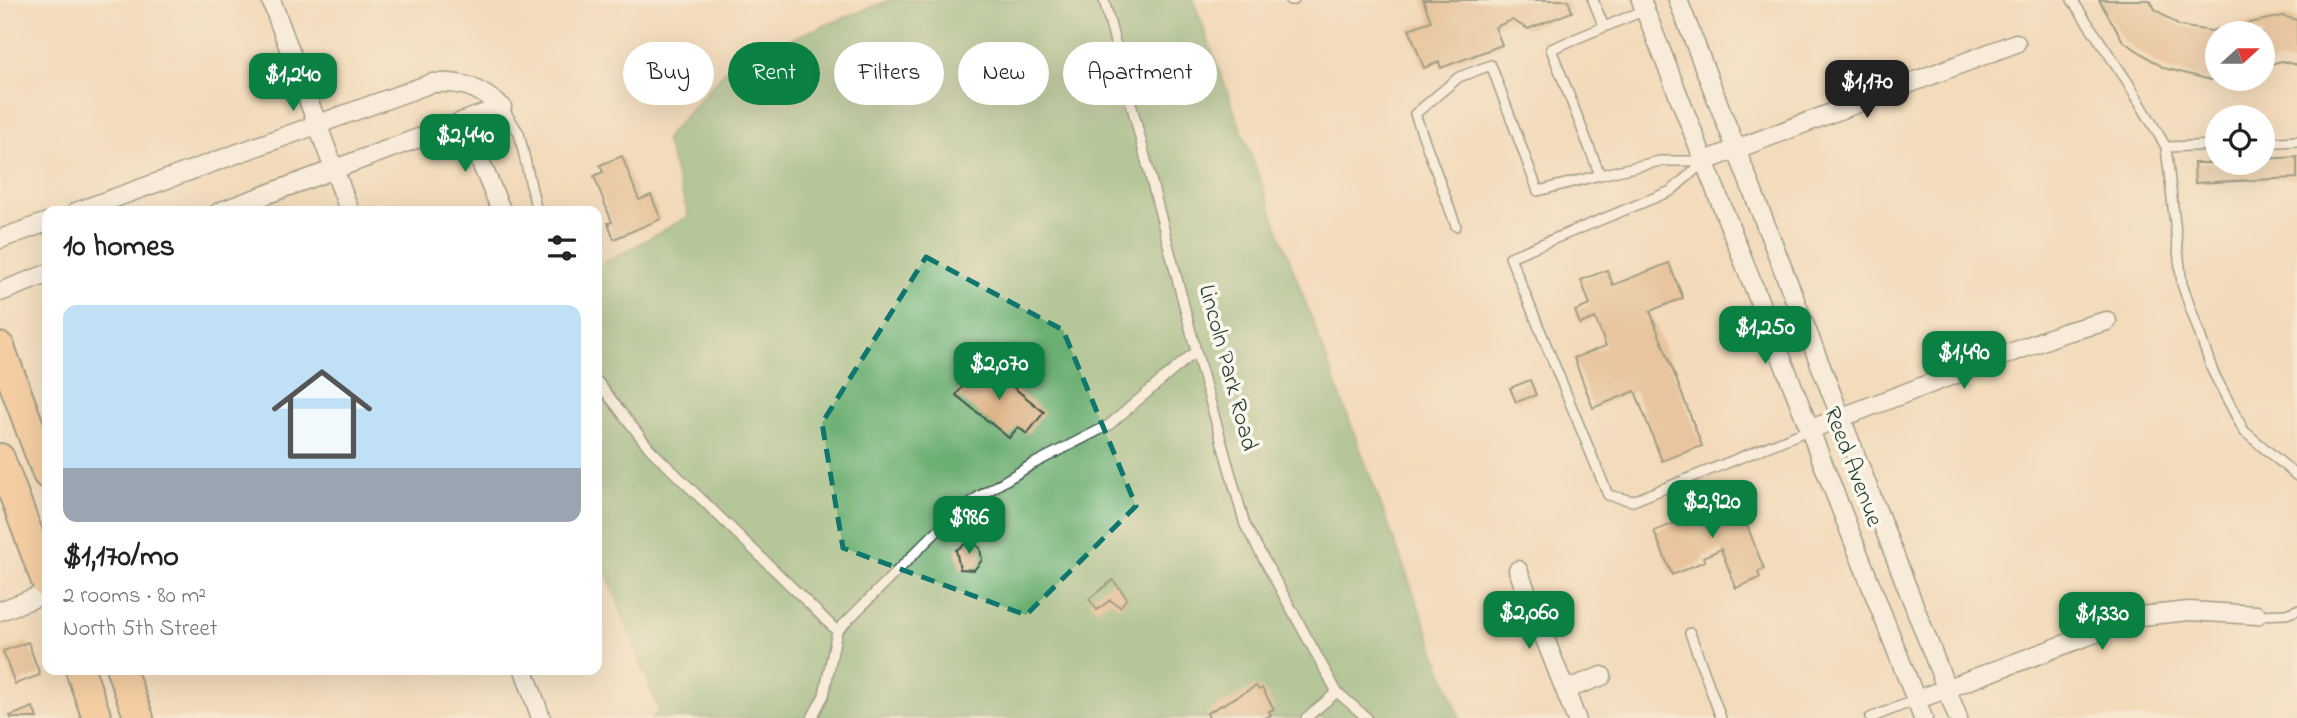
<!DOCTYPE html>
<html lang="en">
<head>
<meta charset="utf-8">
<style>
  :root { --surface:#fff; --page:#f2f2f2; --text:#222; --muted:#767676; --accent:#0b8043 }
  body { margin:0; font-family:"Indie Flower",sans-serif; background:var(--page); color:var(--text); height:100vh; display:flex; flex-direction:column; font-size:26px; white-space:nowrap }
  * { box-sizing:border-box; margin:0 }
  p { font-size:23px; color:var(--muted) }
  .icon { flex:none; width:38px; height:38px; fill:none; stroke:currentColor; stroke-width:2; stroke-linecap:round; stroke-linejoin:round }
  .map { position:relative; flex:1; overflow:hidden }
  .side { position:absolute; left:42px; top:206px; width:560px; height:469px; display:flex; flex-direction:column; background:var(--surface); border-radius:14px; box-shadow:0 7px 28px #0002 }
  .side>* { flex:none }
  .top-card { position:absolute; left:623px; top:42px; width:665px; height:63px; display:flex; gap:14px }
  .needle { width:46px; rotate:69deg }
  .buttons { position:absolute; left:2205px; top:21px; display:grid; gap:14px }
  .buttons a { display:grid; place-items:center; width:70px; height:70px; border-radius:50%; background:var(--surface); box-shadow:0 7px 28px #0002; font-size:35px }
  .price { position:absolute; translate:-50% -60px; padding:0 16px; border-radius:14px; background:var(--accent); color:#fff; font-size:23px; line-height:46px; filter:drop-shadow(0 2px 4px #0008) }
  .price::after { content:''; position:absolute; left:50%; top:42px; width:21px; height:16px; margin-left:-10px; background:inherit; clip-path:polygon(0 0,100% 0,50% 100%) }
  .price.active { background:#222; color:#fff }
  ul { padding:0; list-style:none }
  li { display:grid; align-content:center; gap:14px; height:371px; padding:0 21px }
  li span { display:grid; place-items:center; height:217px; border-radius:14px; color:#555 }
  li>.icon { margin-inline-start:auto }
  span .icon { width:126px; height:126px; fill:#fffc; stroke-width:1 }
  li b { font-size:30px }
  h2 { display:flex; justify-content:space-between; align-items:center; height:84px; padding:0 21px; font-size:30px }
  .chip { padding:0 24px; border-radius:32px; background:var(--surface); box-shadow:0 7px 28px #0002; font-size:24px; line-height:63px }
  .chip.active { background:var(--accent); color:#fff }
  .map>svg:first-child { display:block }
</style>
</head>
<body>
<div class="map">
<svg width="2297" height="718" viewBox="0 0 2297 718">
  <rect width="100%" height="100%" fill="#fbf7ec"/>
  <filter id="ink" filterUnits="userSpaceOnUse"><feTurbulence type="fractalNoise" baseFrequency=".0143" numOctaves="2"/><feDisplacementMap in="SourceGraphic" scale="14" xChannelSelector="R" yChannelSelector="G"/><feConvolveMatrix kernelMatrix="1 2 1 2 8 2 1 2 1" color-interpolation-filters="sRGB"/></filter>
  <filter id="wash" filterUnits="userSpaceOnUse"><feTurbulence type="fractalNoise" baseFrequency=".00686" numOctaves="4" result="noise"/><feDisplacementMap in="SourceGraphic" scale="28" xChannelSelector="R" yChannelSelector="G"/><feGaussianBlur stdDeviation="1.57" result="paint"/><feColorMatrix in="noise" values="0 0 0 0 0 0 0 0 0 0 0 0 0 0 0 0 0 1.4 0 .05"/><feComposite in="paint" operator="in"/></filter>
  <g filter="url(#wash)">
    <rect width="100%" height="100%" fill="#f3daba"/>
    <path fill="#6caf72" stroke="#467653" stroke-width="2" d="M890,0H1193L1460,718H652L659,710L597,548V265L614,258L689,216L665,139L734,61Z"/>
    <g id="blocks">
      <path fill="#dbab7c" d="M1423,0H1568L1572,12L1528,29L1512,20L1495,27L1502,45L1441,68L1439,62L1424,68L1409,29L1431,21Z
        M2099,0H2150L2155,9L2179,26L2211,31L2283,16L2297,20V65L2282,61L2263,66V33H2217V78L2211,80L2164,68L2123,41Z
        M622,156L639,200L651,195L661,219L614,239L608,223L612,222L594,176L603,172L600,165Z
        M2297,157V178L2195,183L2194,163H2263V159Z
        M1669,263L1683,298L1650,311L1702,446L1662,461L1635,391L1593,408L1574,358L1606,346L1595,318L1580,324L1575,311L1590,305L1581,280L1607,270L1613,285Z
        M982,362L1044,412L1027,434L1018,427L1009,438L956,395Z
        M1530,380L1536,395L1516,402L1510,388Z
        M1735,494L1764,569L1758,572L1760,578L1736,588L1721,549L1703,557L1705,561L1672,575L1654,531L1678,522L1676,516Z
        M970,541L980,548L982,560L974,570L960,569L956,550Z
        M1113,580L1127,598L1120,607L1110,600L1097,610L1089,599Z
        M28,642L40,675L15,684L3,651Z
        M1256,686L1259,690L1262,688L1274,709L1269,711L1271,715L1265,718H1209L1207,713Z
        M33,707L37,718H11L10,716Z"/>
    </g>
  </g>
  <g filter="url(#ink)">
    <use href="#blocks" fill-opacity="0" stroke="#3f5548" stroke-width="2"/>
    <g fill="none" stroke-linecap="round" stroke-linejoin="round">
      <g stroke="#3f5548" stroke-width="12">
        <path id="service" d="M1104,0L1196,351L1245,525L1337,692L1367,718
          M1290,0H1294
          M1593,0L1604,27
          M2072,0L2127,81L2166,147L2182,284L2213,372L2244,431L2297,476
          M1645,10L1551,49L1600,175L1660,161H1705
          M502,107L519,133L537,212
          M2263,143L2297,141
          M2166,147L2217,145
          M1705,161L1671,191L1510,257L1608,495L1633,501L1811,429
          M1456,226L1415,114L1459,77L1491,65L1538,191L1600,175
          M597,381L650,449L837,631L824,695L812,718
          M2257,615L2286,614L2297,610
          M837,631L936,532L978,497L1031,465L1109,425L1196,351
          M1690,633L1721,718
          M1306,718L1337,692
          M1870,718L1916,700"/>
      </g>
      <g stroke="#3f5548" stroke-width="21">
        <path id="minor" d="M271,0L350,212
          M1641,0L1923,718
          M1678,0L1958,718
          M463,121L502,212
          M1705,161L2016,43
          M76,212L432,83C464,81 477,87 502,107
          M219,212L502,107
          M0,239L47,222
          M0,292L47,274
          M1811,429L2063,333L2107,321
          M1518,570L1576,718
          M0,611L47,593
          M524,670L541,718
          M1565,690L1602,676
          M1916,700L2141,616L2189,611L2257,615"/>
      </g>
      <g stroke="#3f5548" stroke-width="32">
        <path id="primary" d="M0,347L47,474
          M0,458L47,584
          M80,670L97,718
          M121,670L139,718"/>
      </g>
      <use href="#service" stroke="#fff" stroke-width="9"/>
      <use href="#minor" stroke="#fff" stroke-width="18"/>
      <use href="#primary" stroke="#f7bd88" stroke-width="28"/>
    </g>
  </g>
  <path d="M0 0H2297V718H0ZM926,257L1063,330L1136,506L1026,615L843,548L822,423Z" fill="#f3daba" fill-opacity=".55" fill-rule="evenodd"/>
  <path fill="none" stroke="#0f766e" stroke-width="5" stroke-dasharray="14 9" stroke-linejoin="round" d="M926,257L1063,330L1136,506L1026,615L843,548L822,423Z"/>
  <g text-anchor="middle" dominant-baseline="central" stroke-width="7" stroke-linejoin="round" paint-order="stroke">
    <g font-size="24" fill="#1f3d34" stroke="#fbf7ec">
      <text transform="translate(1227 368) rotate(75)">Lincoln Park Road</text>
      <text transform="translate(1852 467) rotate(69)">Reed Avenue</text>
    </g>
  </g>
</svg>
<div class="buttons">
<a><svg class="needle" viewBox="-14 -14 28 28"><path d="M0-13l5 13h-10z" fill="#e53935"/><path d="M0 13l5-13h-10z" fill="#767676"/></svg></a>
<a><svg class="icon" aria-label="locate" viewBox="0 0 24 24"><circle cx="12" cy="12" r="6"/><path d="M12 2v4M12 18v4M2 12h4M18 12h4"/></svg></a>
</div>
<b class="price" style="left:293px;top:113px">$1,240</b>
<b class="price active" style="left:1867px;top:120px">$1,170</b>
<b class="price" style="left:465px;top:174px">$2,440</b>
<b class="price" style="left:1765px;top:366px">$1,250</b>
<b class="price" style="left:1964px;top:391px">$1,490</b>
<b class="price" style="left:999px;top:402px">$2,070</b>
<b class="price" style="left:1712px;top:540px">$2,920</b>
<b class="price" style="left:969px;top:556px">$986</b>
<b class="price" style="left:1529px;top:651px">$2,060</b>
<b class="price" style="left:2102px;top:652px">$1,330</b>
<div class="top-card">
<a class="chip">Buy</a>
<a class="chip active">Rent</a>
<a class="chip">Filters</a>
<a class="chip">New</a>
<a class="chip">Apartment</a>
</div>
<section class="side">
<h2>10 homes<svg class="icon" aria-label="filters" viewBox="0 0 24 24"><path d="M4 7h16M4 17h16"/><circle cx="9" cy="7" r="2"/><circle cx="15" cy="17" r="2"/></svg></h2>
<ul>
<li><span style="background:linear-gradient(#bfe0f5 75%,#9aa5b1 0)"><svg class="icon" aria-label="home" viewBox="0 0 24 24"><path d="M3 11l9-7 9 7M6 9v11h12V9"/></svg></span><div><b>$1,170/mo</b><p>2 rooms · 80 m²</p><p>North 5th Street</p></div></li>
</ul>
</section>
</div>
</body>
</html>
